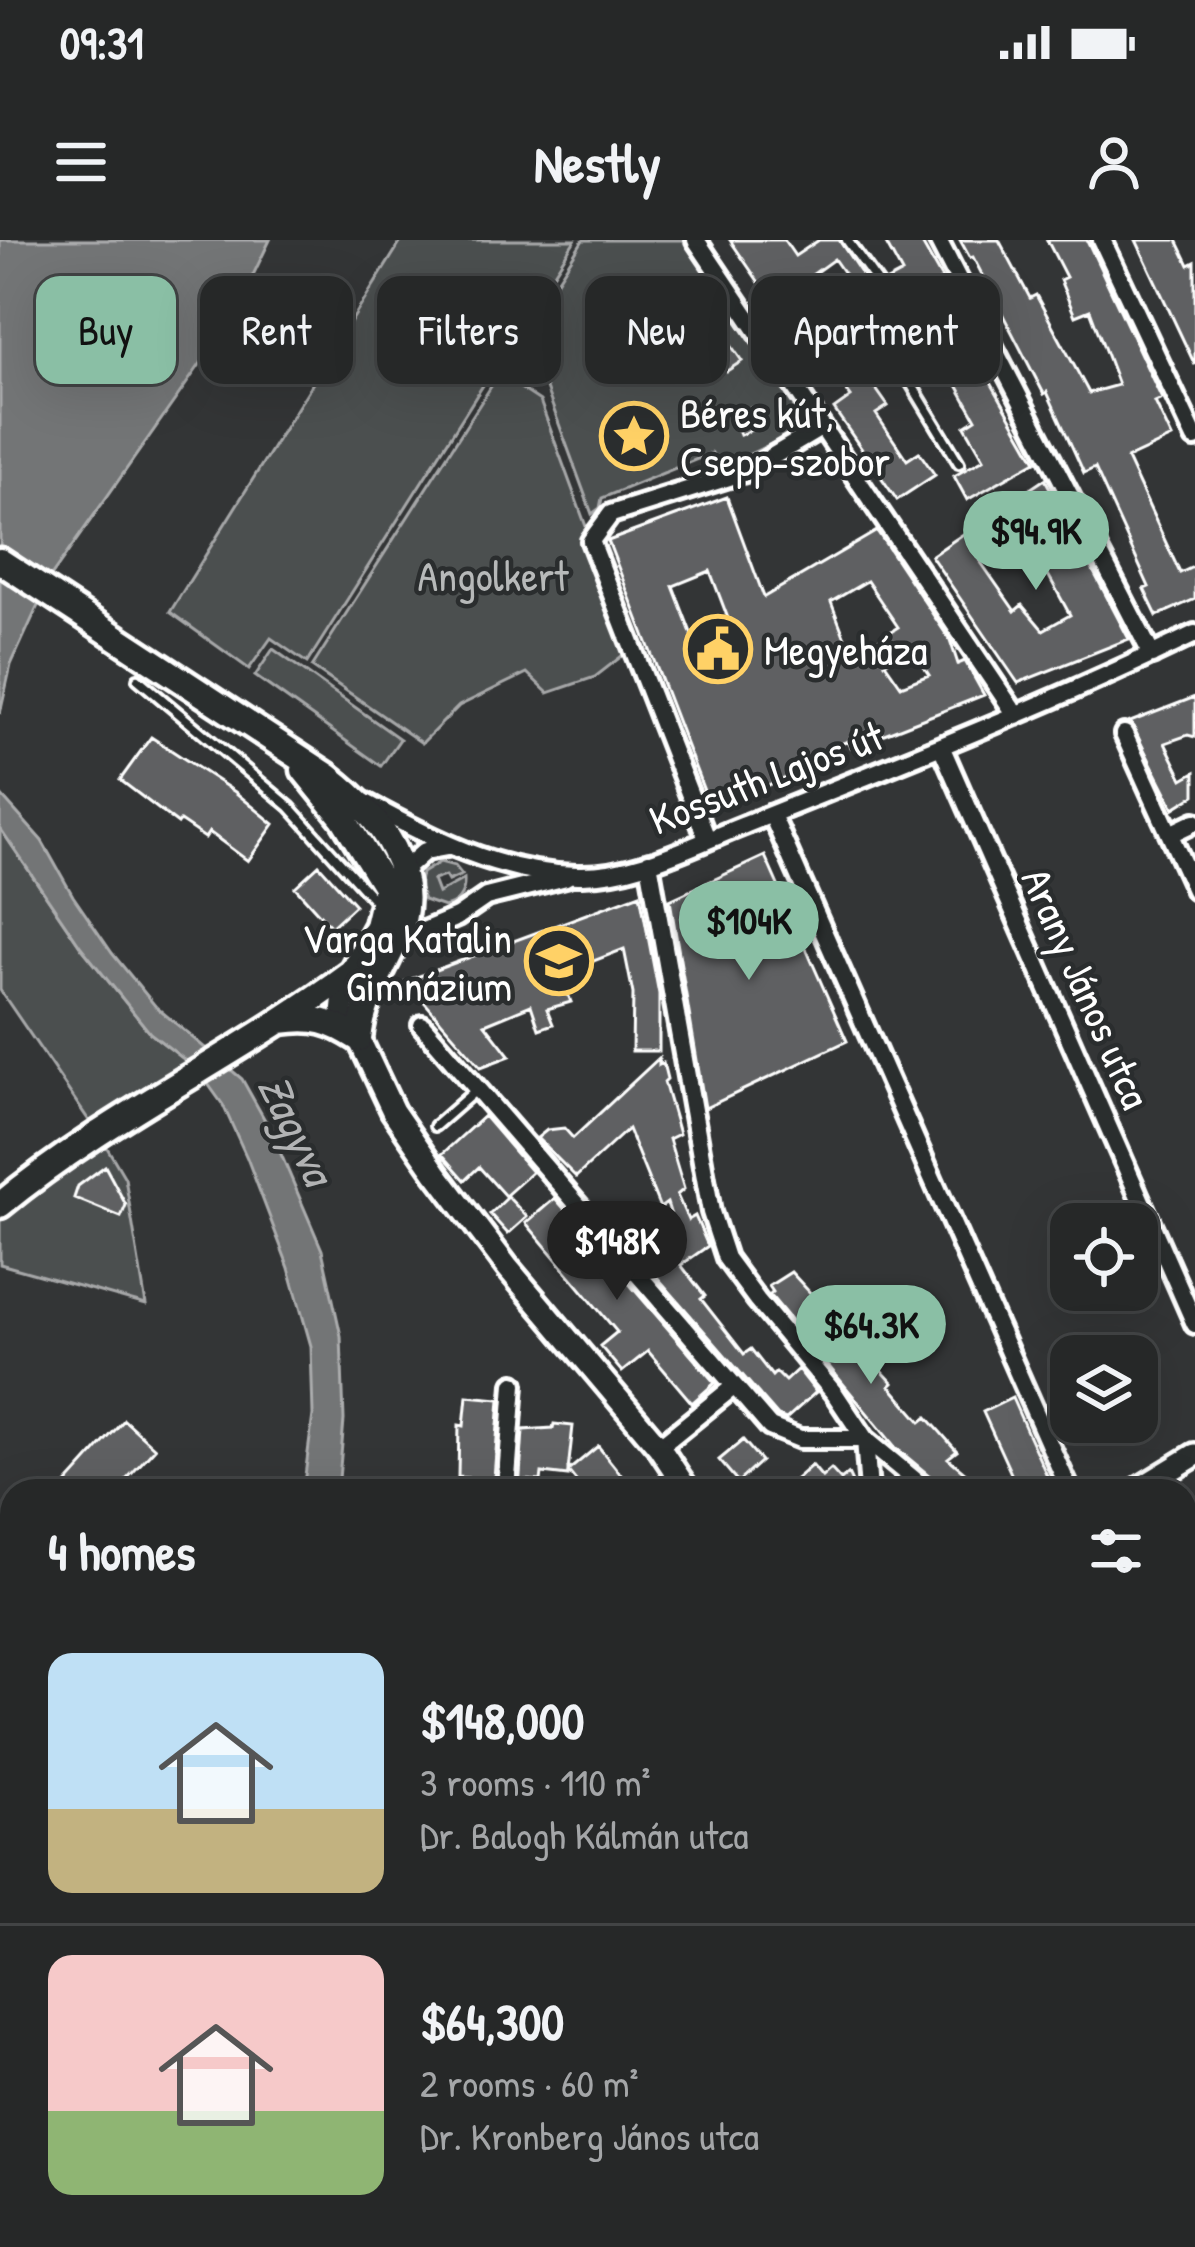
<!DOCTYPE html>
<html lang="en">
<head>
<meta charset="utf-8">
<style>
  :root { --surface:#262828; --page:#2e3030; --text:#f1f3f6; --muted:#a4a6a8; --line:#424445; --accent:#8abfa5 }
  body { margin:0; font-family:"Patrick Hand",sans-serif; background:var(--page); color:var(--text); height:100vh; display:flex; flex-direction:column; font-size:45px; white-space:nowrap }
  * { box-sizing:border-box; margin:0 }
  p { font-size:39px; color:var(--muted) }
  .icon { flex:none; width:66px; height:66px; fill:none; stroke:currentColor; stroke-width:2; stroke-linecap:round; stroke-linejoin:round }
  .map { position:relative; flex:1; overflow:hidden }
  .side { position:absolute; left:0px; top:1239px; width:1197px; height:768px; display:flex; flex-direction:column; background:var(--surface); border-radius:36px 36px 0 0; box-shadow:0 12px 48px #0002,0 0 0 3px var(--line) }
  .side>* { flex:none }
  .guide { position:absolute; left:36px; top:36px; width:1125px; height:108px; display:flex; gap:24px }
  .tools { position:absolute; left:1050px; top:963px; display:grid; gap:24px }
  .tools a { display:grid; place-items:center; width:108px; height:108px; border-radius:24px; background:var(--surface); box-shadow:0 12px 48px #0002,0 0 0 3px var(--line); font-size:60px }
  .price { position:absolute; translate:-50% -102px; padding:0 27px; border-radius:42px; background:var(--accent); color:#111; font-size:39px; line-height:78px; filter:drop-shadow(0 3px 6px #0008) }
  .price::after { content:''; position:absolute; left:50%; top:72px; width:36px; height:27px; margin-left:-18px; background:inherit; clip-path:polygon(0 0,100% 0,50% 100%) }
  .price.on { background:#222; color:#fff }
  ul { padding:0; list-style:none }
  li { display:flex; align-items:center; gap:36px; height:300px; padding:0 48px }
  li+li { border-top:3px solid var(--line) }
  li span { display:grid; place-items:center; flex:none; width:336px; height:240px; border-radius:24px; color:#555 }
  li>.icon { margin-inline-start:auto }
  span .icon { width:144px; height:144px; fill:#fffc; stroke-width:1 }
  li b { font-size:51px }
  h2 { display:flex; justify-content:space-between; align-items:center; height:144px; padding:0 48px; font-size:51px }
  .pill { padding:0 42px; border-radius:24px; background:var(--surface); box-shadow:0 12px 48px #0002,0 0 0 3px var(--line); font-size:42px; line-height:108px }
  .pill.on { background:var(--accent); color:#111 }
  .status { display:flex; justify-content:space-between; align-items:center; height:84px; padding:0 60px; background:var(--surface); direction:ltr }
  .status svg { height:33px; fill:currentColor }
  header { display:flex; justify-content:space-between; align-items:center; height:156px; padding:0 48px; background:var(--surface); font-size:54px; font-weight:700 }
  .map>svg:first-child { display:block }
</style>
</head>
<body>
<div class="status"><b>09:31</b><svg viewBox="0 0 49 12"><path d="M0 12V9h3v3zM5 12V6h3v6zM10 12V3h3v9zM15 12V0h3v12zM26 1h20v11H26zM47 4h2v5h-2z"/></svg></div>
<header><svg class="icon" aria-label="menu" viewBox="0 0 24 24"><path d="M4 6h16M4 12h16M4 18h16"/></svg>Nestly<svg class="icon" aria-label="person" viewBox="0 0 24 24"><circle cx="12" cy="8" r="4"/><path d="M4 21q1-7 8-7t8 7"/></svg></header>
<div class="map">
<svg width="1195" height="2007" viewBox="0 0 1195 2007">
  <rect width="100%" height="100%" fill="#333536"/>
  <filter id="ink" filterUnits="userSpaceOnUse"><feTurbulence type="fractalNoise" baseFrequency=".00833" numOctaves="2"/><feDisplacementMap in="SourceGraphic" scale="24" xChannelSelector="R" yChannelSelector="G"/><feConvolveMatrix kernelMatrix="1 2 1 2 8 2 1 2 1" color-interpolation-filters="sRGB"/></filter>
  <g filter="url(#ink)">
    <path fill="#404243" d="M0,1686L12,1691V1995H176L183,2007H0Z"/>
    <path fill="#4c4f50" stroke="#a6a7a8" stroke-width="3" d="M402,0H575L307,423L271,398L249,429L170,372Z
      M583,0H690L812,184L719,229L712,213L602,258L600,268L592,274L525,91Z
      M499,134L540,161L631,409L595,437L548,453L527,433L459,466L422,503L312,427Z
      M273,409L400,499L381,526L255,436Z
      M0,588L81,707L150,793L198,830L99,894L125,938L146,1065L0,1024V965L98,894L0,750Z
      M440,622L455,626L462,635L448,641L445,636L433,640L438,653L464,639C465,654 458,664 444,667L424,660L419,647L422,633Z
      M1185,1257L1195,1258V1523L1185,1517Z
      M1185,1765L1195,1770V1836L1185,1833Z
      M323,1995H948L986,2007H327Z"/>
    <path fill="#737576" stroke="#abacad" stroke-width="3" d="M0,0H270L241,60L201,123L52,335L11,425L0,474Z
      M0,554L42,601L73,656L112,713L156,767L242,839L271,891L322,1010L341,1096L344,1180L338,1251H303L313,1175L311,1106L289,1028L247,918L223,865L198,830L150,793L81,707L0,588Z
      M1185,1985L1195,1990V2007H1138L1114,1995H1185Z"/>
    <path fill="#5f6162" stroke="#fff" stroke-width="3" fill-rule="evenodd" d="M730,0H784L795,16L819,0H839L911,108L869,139L888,166L876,174L907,220L919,212L935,235L897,260L834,169L851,157L791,75L817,80L857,52L834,19L773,63Z
      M884,0H920L942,39L902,62L887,41L902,33Z
      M960,0H999L1030,58L1036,55L1089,153L1118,145L1090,70L1075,76L1060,40L1066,37L1047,0H1087L1162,159L1155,162L1172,198L1127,219L1180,333L1195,326V359L1157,376L1144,349L1149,347L1095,228L1084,233L1047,152L1044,154L973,17L970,18Z
      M1136,0H1177L1189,25L1195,22V125Z
      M966,90L975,106L971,108L1036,221L967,260L954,236L984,219L965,186L976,179L948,129L939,134L927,113Z
      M726,98L742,121L727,131L712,108Z
      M751,168L758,187L740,195L732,175Z
      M1045,239L1129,399L1018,443L931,316L972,288L987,311L978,318L1015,371L1022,365L1043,390L1070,375L1009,263Z
      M727,257L764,357L877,291L950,400L958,424L965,421L984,455L851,507L848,501L817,514L799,522L802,532L737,557L733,547L706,556L608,301ZM710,331L732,389L695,403L673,346ZM867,341L898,387L852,416L831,362ZM910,406L929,435L901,446L885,423Z
      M1195,457V497L1188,495L1165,503L1183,539L1195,532V555L1174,568L1130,482Z
      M151,497L235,552L274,584L248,621L209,592L205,598L180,581L178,584L120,540Z
      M765,616L847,801L705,868L670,660Z
      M319,625L355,665L331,687L295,647Z
      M640,654L659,754V811H632L633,754L624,709L560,734L571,762L547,769L553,784L539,789L531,765L485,784L510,816L481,827L406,741Z
      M659,818V825L663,823L667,839L664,842L679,894L669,899L684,949L677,955L688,980L695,976L708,1006L681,1025L705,1056L701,1059L744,1114L751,1109L772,1136L776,1132L785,1141L798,1129L816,1152L786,1179L778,1176L644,1022L677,994L667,963L660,968L628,889L576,937L537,898L547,890L564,888L573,898Z
      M484,876L532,932L505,956L479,927L465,940L442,914Z
      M105,926L126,965L121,977L74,958L78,946Z
      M508,957L527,977L508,994L490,974Z
      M555,958L715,1143L692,1163L648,1111L622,1132L600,1106L617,1092L526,983Z
      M791,1032L893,1143L890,1146L921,1182L927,1177L957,1211L948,1218L987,1251H941L936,1241L896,1208L770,1055L773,1052L769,1046Z
      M467,1156L500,1159L493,1251H468L471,1238L458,1237L459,1185L464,1186Z
      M1012,1158L1028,1194L1054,1251H1019L983,1172Z
      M124,1180L155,1208L116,1251H60Z
      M554,1184L573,1186L568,1231L598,1206L634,1251H584L568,1231V1236L542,1233L541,1241L526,1240L525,1251H519L523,1190L553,1188Z
      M743,1200L761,1221L738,1242L719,1220Z
      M812,1225L822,1237L831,1229L841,1240L848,1234L856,1251H782Z"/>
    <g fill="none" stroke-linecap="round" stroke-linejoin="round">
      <g stroke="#fff" stroke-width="16">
        <path id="service" d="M847,0L916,96L920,108L907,137L959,223
          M916,96L970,60
          M138,439L290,567L376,662
          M435,886L475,851
          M0,1704L12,1710
          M0,1908L12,1862
          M144,1995L150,2007"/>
      </g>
      <g stroke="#fff" stroke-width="26">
        <path id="minor" d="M696,0L1016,475
          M938,0L1152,415
          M1102,0L1195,198
          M1124,494L1195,650
          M941,506L1195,1084
          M364,562C430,598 499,634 577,635C633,637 691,606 742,586C894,525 1047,466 1195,394
          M772,575L1070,1251
          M1170,594L1195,582
          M707,599L591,301L611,274L748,231L822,187
          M649,622L711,972L726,1018L757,1060L835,1154L865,1199L928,1251
          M396,637L425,611L447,607
          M395,703L457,677L486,657L566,637
          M422,785L770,1187L800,1199H865
          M865,1199L869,1251
          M659,1207L732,1148
          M506,1251L514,1144
          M0,1581L12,1587"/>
      </g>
      <g stroke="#fff" stroke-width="30">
        <path id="tertiary" d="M345,744L342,773L359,799L393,871L436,933L508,1028L659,1207L688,1251
          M1136,1251L1195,1215
          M1185,1733L1195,1739
          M1185,1765L1195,1770"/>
      </g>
      <g stroke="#fff" stroke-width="33">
        <path id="secondary" d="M0,321L328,536C380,576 427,635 395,703C379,737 363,761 359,799C331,781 315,776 282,781
          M304,530L343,578L386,648L377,686L346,742
          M0,965C109,875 238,816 351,732"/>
      </g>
      <use href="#service" stroke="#2a2d2e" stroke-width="8"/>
      <use href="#minor" stroke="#2a2d2e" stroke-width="16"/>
      <use href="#tertiary" stroke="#2a2d2e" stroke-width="21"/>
      <use href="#secondary" stroke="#2a2d2e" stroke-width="24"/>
    </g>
  </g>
  <defs>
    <g id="sight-ring" transform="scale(3.45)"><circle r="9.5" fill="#2a2d2e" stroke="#ffd166" stroke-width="1.5"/><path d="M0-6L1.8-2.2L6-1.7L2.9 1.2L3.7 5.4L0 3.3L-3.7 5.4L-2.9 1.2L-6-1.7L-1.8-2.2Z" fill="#ffd166"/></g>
    <g id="civic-ring" transform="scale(3.45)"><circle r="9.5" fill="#2a2d2e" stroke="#ffd166" stroke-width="1.5"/><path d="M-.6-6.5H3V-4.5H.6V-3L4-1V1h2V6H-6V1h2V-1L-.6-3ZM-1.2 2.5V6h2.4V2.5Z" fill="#ffd166"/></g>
    <g id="school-ring" transform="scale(3.45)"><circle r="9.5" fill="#2a2d2e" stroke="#ffd166" stroke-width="1.5"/><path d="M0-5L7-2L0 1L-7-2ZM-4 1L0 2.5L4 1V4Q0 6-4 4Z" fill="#ffd166"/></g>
  </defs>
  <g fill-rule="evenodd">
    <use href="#sight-ring" x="634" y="196"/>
    <use href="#civic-ring" x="718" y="409"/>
    <use href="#school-ring" x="559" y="721"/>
  </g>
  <g text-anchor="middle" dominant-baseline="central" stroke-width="9" stroke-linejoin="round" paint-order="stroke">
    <g font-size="42" fill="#fff" stroke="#2a2d2e" text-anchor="start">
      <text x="680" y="172">Béres kút,<tspan x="680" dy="48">Csepp-szobor</tspan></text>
      <text x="764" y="409">Megyeháza</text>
      <text x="512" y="697" text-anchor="end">Varga Katalin<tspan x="512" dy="48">Gimnázium</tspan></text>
    </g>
    <g font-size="42" fill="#b7b9b9" stroke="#2a2d2e">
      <text x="493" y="335">Angolkert</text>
    </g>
    <g font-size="42" fill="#fff" stroke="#2a2d2e">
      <text transform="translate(766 537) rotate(-21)">Kossuth Lajos út</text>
      <text transform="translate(1087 748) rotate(66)">Arany János utca</text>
    </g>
    <g font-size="45" font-style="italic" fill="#b2b3b4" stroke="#2a2d2e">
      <text transform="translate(297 889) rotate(64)">Zagyva</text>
    </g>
  </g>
</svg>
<div class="tools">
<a><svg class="icon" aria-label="locate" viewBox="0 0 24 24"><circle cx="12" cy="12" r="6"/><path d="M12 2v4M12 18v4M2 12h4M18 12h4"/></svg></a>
<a><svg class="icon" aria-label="layers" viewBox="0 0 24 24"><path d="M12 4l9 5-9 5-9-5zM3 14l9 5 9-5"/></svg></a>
</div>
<b class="price" style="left:1036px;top:353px">$94.9K</b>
<b class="price" style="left:749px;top:743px">$104K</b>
<b class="price on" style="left:617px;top:1063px">$148K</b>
<b class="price" style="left:871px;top:1147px">$64.3K</b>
<div class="guide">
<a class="pill on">Buy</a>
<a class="pill">Rent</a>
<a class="pill">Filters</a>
<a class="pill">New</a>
<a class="pill">Apartment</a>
</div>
<section class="side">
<h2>4 homes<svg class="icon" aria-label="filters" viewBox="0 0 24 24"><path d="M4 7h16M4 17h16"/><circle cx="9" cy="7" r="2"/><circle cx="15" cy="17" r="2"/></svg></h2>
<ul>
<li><span style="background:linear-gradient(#bfe0f5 65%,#c2b280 0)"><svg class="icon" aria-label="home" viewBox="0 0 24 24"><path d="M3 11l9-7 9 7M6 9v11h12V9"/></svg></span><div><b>$148,000</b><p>3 rooms · 110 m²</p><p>Dr. Balogh Kálmán utca</p></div></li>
<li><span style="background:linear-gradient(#f6c9c9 65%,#8fb573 0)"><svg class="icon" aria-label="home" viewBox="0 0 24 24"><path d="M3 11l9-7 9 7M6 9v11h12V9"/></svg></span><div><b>$64,300</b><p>2 rooms · 60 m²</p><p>Dr. Kronberg János utca</p></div></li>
</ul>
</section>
</div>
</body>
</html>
